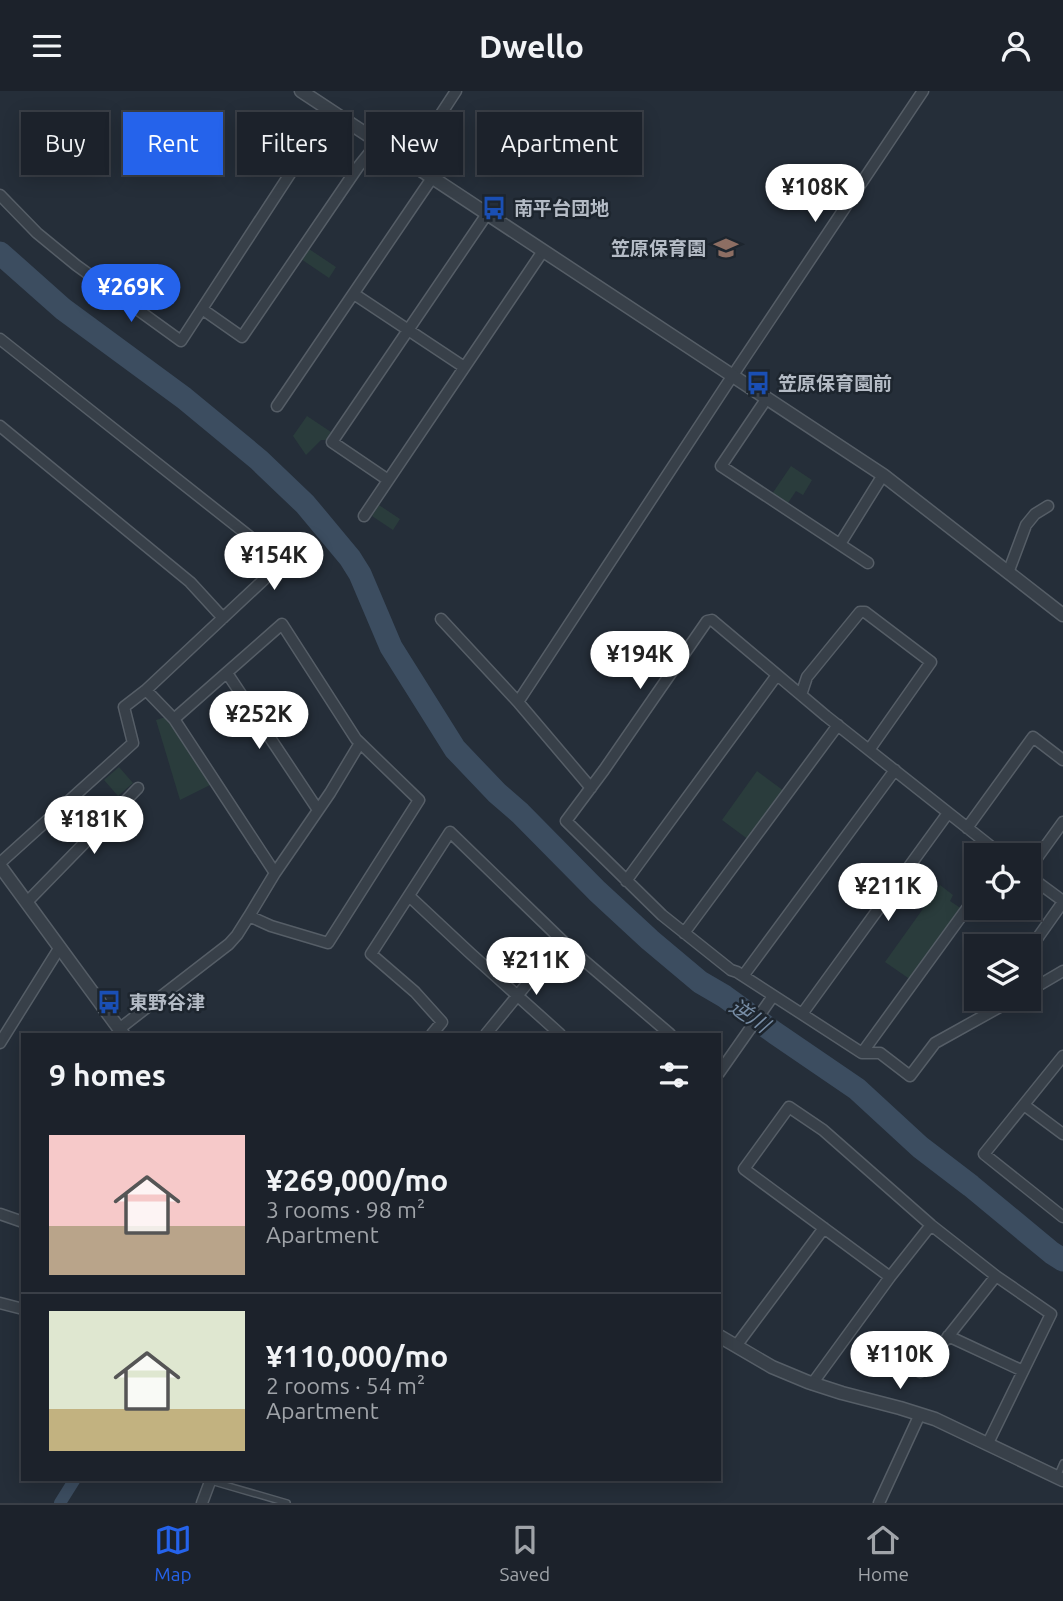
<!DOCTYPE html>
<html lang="en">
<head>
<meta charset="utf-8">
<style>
  :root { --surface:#1c222b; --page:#292f37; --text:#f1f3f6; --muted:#a0a4a9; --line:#3a3f47; --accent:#2563eb }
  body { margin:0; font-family:Ubuntu,"Noto Sans JP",sans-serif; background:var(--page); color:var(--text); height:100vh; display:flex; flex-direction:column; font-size:26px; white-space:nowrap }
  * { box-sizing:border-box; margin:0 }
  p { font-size:23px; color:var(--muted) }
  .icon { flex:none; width:38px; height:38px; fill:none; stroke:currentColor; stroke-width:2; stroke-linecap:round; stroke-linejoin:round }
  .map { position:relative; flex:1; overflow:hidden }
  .sheet { position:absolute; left:21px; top:942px; width:700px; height:448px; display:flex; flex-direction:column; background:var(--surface); border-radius:0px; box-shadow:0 4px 18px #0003,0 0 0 2px var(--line) }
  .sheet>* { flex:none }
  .hud { position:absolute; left:21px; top:21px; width:700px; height:63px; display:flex; gap:14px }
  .controls { position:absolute; left:964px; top:752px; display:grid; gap:14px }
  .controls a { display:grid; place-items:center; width:77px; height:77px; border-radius:0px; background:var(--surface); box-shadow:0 4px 18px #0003,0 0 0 2px var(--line); font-size:35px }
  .price { position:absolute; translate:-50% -60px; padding:0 16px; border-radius:24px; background:#fff; color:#222; font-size:23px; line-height:46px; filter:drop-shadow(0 2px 4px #0008) }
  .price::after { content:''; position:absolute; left:50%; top:42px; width:21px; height:16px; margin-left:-10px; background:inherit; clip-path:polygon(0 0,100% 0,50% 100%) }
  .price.active { background:var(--accent); color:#fff }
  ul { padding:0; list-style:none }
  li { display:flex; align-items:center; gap:21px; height:175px; padding:0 28px }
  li+li { border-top:2px solid var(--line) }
  li span { display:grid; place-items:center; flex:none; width:196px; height:140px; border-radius:0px; color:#555 }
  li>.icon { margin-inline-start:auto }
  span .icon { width:84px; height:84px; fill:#fffc; stroke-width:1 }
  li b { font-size:30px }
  h2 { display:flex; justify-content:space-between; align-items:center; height:84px; padding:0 28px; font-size:30px }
  .chip { padding:0 24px; border-radius:0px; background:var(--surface); box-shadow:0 4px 18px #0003,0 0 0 2px var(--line); font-size:24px; line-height:63px }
  .chip.active { background:var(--accent); color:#fff }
  header { display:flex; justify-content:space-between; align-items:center; height:91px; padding:0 28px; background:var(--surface); font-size:32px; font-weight:600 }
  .menu { display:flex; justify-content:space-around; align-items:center; height:98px; border-top:2px solid var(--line); background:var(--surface); font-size:19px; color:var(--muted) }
  .menu a { display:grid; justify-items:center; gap:4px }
  .menu .active { color:var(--accent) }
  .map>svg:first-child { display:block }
</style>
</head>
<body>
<header><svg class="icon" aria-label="menu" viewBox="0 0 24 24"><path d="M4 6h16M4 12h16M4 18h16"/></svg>Dwello<svg class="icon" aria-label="person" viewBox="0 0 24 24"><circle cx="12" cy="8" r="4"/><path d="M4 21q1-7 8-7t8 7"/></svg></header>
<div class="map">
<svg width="1063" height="1412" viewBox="0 0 1063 1412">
  <rect width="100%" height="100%" fill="#252e39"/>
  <path fill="#2a3c3c" d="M309,158L336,176L329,187L301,168Z
    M307,325L331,341L326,349H321L306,364L293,345Z
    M791,375L812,389L803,404L796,400L788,412L772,403Z
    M379,414L400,428L393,439L372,425Z
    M166,626L177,638L212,693L180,709L156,629Z
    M119,676L133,692L118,705L104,689Z
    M757,680L784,700L749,749L722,729Z
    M940,794L953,804L950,810L962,818L911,889L885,871Z"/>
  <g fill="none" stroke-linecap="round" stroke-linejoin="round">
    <path stroke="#3c4d60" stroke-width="12" d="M60,1412L75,1388"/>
    <path stroke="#3c4d60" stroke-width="23" d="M0,162L63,218L184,307L259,369L305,413L350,467L360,483L391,556L455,658L497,702L520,722L597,800L650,849L700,891L724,905L775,942L857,998L920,1056L971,1095L1052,1162L1063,1169"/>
    <g stroke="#565e67" stroke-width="8">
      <path id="service" d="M1057,1386L1063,1372
        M204,1388L287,1412"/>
    </g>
    <g stroke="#565e67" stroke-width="13">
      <path id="minor" d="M409,72L456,0
        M0,104L37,142L76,174L181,250L331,20
        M354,203L464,276
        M202,218L242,246L358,76L378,51
        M0,248L254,449L273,480L146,599L124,616L133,652L0,772
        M767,307L721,375L868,472
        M277,315L432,87
        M0,335L190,491L223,527
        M388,389L332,351L487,123
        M364,425L543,160
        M840,453L883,384
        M1008,482L1026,434L1035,423L1048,415
        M441,528L518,611L591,697
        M227,582L318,719
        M146,599L174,628
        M801,604L807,586L860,521H865L931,571L869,659
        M518,611L733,284L923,0
        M967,737L1033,646L1063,669
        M1003,765L826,625L712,529L707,530L604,679L566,730L662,824L731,879L737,881L862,962H880L910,985L935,952L1014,908
        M1029,778L1063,731
        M275,782L330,702L360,652
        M1029,785L1063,810
        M626,790L777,584
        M409,805L470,862L560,943
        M27,811L138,697
        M684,842L838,634
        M1029,859L1063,811
        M743,885L895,679
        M1029,900L1063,880
        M802,923L948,722
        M119,938L229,853L237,844L249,825L271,835L328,852L419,709L356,648L282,533L174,628L275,782L249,825
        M432,943L442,931L415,901L371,863L450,741L574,861L670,943
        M486,943L562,850
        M0,952L60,856
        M862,962L976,805
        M1063,965L984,1063L1063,1126
        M719,982L773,905
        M1024,1014L1063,1043
        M0,1123L23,1131
        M931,1134L890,1186L744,1078L789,1016L823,1039L931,1134L996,1185L1051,1223L988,1352
        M0,1212L23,1218
        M948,1245L1023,1280
        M736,1255L824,1137
        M920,1281L996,1185
        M812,1293L890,1186
        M202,1412L211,1388
        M879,1412L920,1323"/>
    </g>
    <g stroke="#565e67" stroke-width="15">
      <path id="tertiary" d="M301,0L883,384L1063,524
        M0,775L123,943
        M719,1245L772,1276L808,1291L842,1302L900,1317L935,1328L1063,1389"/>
    </g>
    <use href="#service" stroke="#384049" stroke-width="5"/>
    <use href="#minor" stroke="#384049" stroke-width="10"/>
    <use href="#tertiary" stroke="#384049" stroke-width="12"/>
  </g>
  <defs>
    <g id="bus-bare" transform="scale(1.89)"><path d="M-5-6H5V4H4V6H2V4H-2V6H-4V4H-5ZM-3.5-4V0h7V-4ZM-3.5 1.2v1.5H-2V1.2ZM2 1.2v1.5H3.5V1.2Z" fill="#1a4fb4" stroke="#1d252e" stroke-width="2.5" paint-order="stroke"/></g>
    <g id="school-bare" transform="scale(1.89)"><path d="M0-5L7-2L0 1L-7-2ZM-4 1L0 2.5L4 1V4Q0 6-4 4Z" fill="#8d6e63" stroke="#1d252e" stroke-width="2.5" paint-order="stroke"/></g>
  </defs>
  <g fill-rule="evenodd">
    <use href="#bus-bare" x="494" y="117"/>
    <use href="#school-bare" x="726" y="157"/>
    <use href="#bus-bare" x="758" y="292"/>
    <use href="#bus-bare" x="109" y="911"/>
  </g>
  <g text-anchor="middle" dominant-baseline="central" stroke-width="5" stroke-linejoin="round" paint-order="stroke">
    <g font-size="19" font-weight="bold" fill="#b4bbc5" stroke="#1d252e" text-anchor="start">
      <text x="514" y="117">南平台団地</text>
      <text x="706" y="157" text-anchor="end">笠原保育園</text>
      <text x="778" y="292">笠原保育園前</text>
      <text x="129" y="911">東野谷津</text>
    </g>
    <g font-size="21" font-style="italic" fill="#778da5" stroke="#1d252e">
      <text transform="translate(750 924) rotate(34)">逆川</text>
    </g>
  </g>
</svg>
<div class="controls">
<a><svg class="icon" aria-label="locate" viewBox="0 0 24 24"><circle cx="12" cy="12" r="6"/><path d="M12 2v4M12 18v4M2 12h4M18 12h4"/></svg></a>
<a><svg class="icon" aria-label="layers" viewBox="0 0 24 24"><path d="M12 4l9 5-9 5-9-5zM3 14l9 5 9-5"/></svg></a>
</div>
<b class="price" style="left:815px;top:133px">¥108K</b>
<b class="price active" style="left:131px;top:233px">¥269K</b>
<b class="price" style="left:274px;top:501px">¥154K</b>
<b class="price" style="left:640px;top:600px">¥194K</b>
<b class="price" style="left:259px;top:660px">¥252K</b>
<b class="price" style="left:94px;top:765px">¥181K</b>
<b class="price" style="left:888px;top:832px">¥211K</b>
<b class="price" style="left:536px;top:906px">¥211K</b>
<b class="price" style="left:900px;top:1300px">¥110K</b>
<div class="hud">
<a class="chip">Buy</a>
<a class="chip active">Rent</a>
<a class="chip">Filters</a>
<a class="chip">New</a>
<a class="chip">Apartment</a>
</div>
<section class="sheet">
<h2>9 homes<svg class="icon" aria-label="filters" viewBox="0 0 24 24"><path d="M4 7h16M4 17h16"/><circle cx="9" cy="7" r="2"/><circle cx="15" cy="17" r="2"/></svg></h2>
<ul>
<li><span style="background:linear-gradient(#f6c9c9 65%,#b9a48a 0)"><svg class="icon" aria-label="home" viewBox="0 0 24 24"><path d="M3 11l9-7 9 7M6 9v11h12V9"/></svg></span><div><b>¥269,000/mo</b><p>3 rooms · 98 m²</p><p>Apartment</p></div></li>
<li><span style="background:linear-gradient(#dfe7d0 70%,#c2b280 0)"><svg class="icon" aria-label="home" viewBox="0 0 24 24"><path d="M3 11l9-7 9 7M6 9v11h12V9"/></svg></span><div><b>¥110,000/mo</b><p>2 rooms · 54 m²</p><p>Apartment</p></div></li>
</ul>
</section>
</div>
<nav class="menu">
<a class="active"><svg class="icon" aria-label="map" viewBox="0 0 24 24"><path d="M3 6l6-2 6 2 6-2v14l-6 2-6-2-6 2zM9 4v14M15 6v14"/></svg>Map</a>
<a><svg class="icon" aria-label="saved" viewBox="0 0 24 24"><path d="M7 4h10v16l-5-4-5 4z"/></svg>Saved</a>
<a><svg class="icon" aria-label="home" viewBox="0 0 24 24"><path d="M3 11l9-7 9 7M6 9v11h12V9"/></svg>Home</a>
</nav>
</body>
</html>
